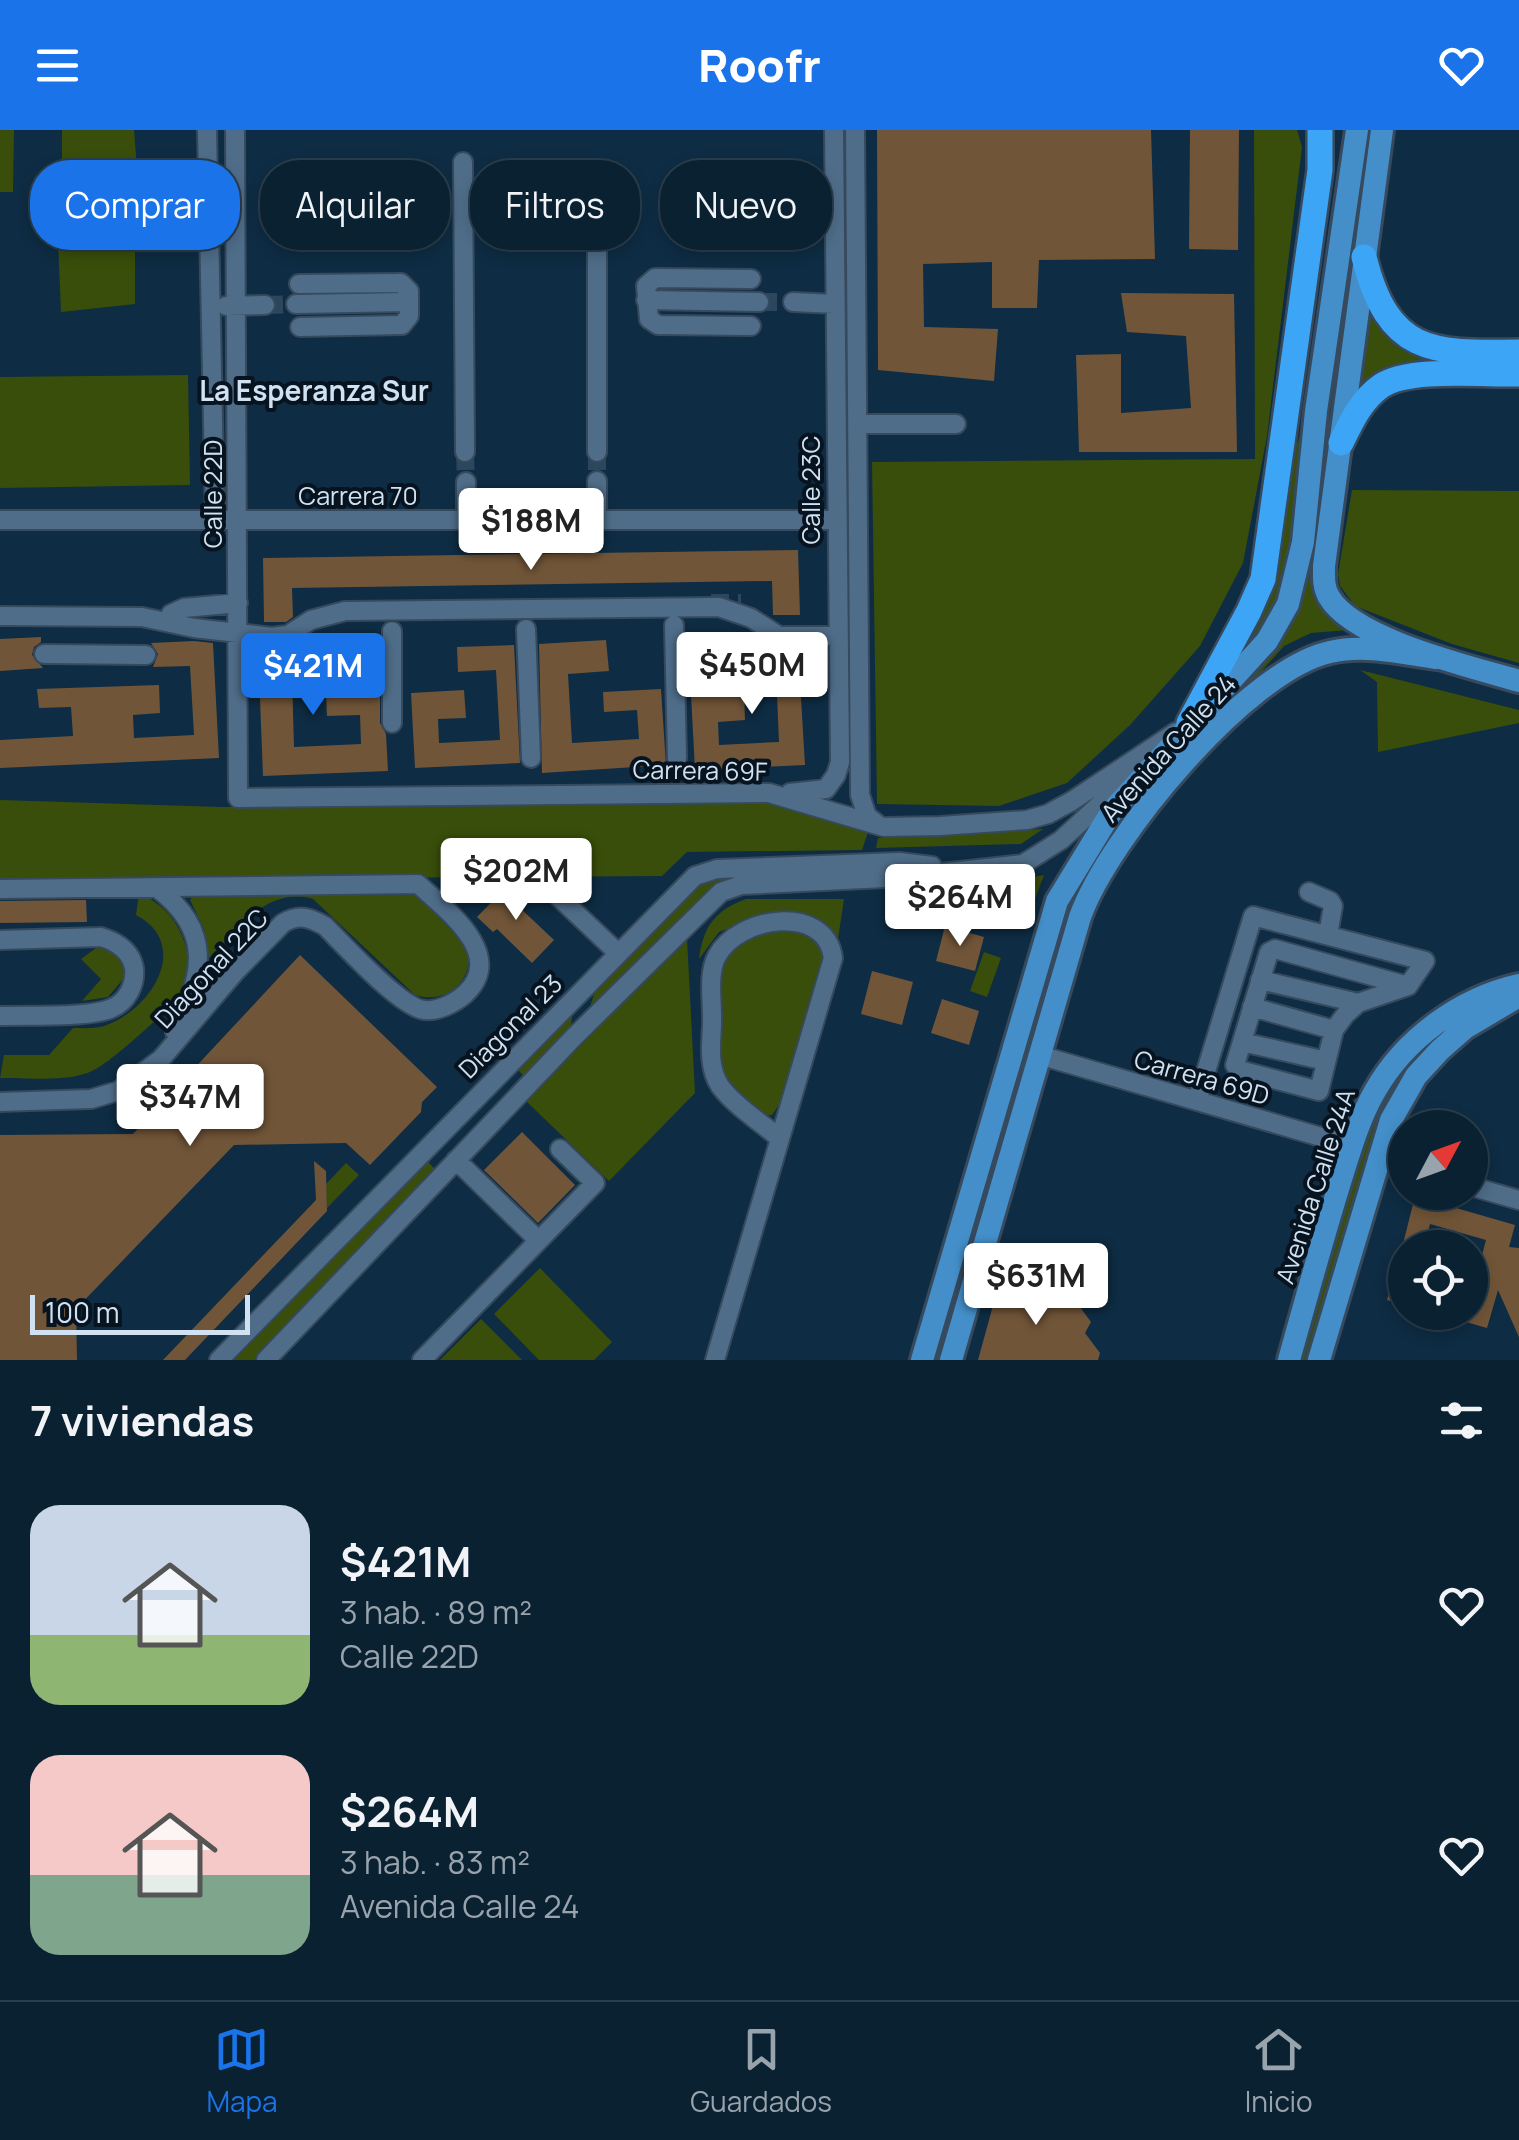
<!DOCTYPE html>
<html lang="es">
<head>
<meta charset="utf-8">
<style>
  :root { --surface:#0a2132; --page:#13293a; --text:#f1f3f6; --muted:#99a3ac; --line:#2a3e4d; --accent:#1a73e8 }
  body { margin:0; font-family:Manrope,sans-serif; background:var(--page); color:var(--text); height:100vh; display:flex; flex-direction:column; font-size:38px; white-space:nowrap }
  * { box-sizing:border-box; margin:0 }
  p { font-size:32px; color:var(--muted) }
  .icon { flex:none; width:55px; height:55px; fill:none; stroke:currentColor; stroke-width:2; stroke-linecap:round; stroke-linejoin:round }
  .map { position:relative; height:1230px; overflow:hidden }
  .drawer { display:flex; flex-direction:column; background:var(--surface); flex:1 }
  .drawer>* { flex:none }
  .hud { position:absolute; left:30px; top:30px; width:1000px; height:90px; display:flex; gap:20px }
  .needle { width:65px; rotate:49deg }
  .buttons { position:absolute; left:1388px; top:980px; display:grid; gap:20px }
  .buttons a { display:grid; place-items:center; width:100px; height:100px; border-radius:50%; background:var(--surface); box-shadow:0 5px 15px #0003,0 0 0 2px var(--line); font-size:50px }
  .scale { position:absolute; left:30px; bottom:25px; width:220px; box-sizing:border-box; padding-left:10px; border:5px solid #d0e1f1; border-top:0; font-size:28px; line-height:35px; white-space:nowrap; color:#d0e1f1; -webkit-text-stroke:8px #07131e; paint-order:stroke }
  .price { position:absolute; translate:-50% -85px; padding:0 22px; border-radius:10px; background:#fff; color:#222; font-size:32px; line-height:65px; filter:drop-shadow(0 2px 5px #0008) }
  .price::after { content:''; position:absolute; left:50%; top:60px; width:30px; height:22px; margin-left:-15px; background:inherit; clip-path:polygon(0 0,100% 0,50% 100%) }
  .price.active { background:var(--accent); color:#fff }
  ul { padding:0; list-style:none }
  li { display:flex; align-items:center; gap:30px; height:250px; padding:0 30px }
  li span { display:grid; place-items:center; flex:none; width:280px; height:200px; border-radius:30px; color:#555 }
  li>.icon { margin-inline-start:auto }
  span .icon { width:120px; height:120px; fill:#fffc; stroke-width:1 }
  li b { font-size:42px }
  h2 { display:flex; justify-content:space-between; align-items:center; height:120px; padding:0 30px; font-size:42px }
  .tag { padding:0 35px; border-radius:40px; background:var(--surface); box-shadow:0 5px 15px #0003,0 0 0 2px var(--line); font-size:35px; line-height:90px }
  .tag.active { background:var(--accent); color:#fff }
  header { display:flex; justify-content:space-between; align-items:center; height:130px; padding:0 30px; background:var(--accent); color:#fff; font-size:45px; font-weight:800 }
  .tabs { display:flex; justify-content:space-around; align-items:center; height:140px; border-top:2px solid var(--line); background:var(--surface); font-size:28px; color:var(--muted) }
  .tabs a { display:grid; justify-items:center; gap:5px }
  .tabs .active { color:var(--accent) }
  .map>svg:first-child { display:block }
</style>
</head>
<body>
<header><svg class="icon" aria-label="menu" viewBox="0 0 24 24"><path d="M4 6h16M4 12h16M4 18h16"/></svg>Roofr<svg class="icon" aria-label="heart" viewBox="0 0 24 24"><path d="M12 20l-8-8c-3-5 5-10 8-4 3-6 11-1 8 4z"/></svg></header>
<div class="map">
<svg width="1519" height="1230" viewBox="0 0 1519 1230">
  <rect width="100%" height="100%" fill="#0e2c43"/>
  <path fill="#394e0a" d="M0,0H14L13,62H0Z
    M62,0H134L139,63L62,62Z
    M1254,0H1297L1302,17L1267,306L1243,433L1200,516L1130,595L1067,653L999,676L877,674L872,332L1255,329Z
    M135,111V174L61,182L58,112Z
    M1365,168C1380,201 1401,217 1434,233L1381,241L1356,260Z
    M1342,203L1315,432L1348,500L1311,503L1284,516L1122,697L943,1230H931L1062,789L1072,766L1120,688L1251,537L1318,369Z
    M188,245L190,355L0,358V247Z
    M1302,300L1289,445L1276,485L1242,524L1275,451L1288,338Z
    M1352,360L1519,361V533L1452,514L1355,476L1340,456L1338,444Z
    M1360,540L1519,580V593L1378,622L1377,552Z
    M0,670L221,677L771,673L868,702L862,720L687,722L662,746L0,750Z
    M1043,699L1021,714L876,718L878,708Z
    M770,744L728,753L587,886L597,855L698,755L725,747Z
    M1044,745L1031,780L983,756Z
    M412,760L465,814C479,846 448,876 415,865L313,769C267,756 238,799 209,828L204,799L190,770L195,763Z
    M139,764C178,777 202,829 179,865C168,881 109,934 92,941C66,953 28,947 0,948L4,925H49L73,898C82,898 95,899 104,896C150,881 193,815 136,785Z
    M746,769H844L838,809L825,794L810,788L750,791L719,802L699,829C703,797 715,780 746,769Z
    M787,800H804L826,820L823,839L783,969L772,985H762L723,945L720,931V839C728,808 760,804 787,800Z
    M687,808L695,963L609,1051L526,971Z
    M100,815C115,820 126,830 125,847L108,867L82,871L101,849L81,829Z
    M984,822L1001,828L987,867L970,861Z
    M573,879L570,903L526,948L516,938Z
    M1456,893L1405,950L1310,1230H1298L1359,1019L1391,952L1414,926Z
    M425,1029L436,1040L254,1230H232Z
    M346,1033L359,1045L327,1078L326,1054Z
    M540,1138L612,1212L594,1230H539L494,1184Z
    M481,1189L522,1230H440Z"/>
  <path fill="#715538" d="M877,0H1151L1155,129L1039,130L1037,178H992V132L923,134L924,197L998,199L994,251L878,240Z
    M1190,0H1239L1238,120L1189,119Z
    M1121,163L1234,164L1237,322H1079L1076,225L1121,224V283L1191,278L1186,206L1127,202Z
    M798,420L800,485H773L772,451L292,458L293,487L286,492H264L263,428Z
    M41,507V512L34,517L32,525L43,538L0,541V509Z
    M606,510L609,541L568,544L572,613L639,609L637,580L604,582L603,562L661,559L666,635L542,643L539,514Z
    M194,511L213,513L219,628L0,638V610L73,606L71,577L39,578L37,559L159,555L160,583L133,585L134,608L194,605L190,536L153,537L158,524L151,513Z
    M331,515L332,546L292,547L294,617L361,614L360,585L327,586L326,566L380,564V593L386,604L388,641L263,646L258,518Z
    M514,515L520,633L415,638L411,563L464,560L466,588L438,589L439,613L500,610L496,540L458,542L457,517Z
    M798,518L805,635L695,640L691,565L744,562L745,590L718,592L719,615L779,612L776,542L738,544L737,520Z
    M513,750L529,766L518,776L554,810L532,833L497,799L493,802L477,787Z
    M86,770L87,792L0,793V771Z
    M945,796L984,807L975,841L936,831Z
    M300,825L437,957L422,972L421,982L370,1035L346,1013L234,1015L76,1179L77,1230H0V1005L133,1004Z
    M872,841L913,852L902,895L861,884Z
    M942,869L979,881L969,915L931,903Z
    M522,1002L575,1055L538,1093L484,1040Z
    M314,1031L326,1041L327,1081L185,1230H163L316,1070Z
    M1425,1069L1515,1095L1509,1117L1519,1118V1207L1498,1160L1487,1198L1445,1186L1446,1182H1470V1169L1486,1110L1430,1094L1424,1118H1402L1413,1074Z
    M1401,1118L1405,1119V1175L1387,1170Z
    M1000,1150L1063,1169L1072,1166L1091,1192L1085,1203L1100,1223L1098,1230H978Z"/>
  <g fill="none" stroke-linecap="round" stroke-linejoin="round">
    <path stroke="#2b475d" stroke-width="18" stroke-dasharray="18 9" stroke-linecap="butt" d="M46,97H178
      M759,172H793
      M265,175L296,174
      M465,322L466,352
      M597,322V351
      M711,473H741"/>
    <g stroke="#36495d" stroke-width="22">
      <path id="minor" d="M207,0L215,390
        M235,0L238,668L769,663L884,697L940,696L1027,690L1048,684L1072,671L1176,602
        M855,0L860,665L867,686L876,693
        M463,32L465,322
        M597,50V322
        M178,97H220
        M751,149L655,148L646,156L649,189L658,195L751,196
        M299,154L401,153L409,161V186L402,195L300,197
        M646,170L759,172
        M793,172L835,174
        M296,174L409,172
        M226,176L265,175
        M860,294H956
        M597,351V390
        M466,352V390
        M0,390H836
        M171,484L184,478L238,473
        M0,486L142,487L194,498L272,507L288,505L311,490L345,481L719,477L751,488L779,506H836
        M674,495L677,628
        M526,499L531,628
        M44,524L146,525
        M392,593V501
        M790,663L826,659L836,645L840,632L834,0
        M544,753L618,823
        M157,758C214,801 203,845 175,902
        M0,759L418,754C446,780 507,824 465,864C455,873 437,882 424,880C400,877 344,815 325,796C309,787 299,784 283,793L235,842L161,929L118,961L91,969L0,972
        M1309,762L1330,771L1333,776L1328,805
        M0,810L101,807C117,812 131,821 134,838C136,854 127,872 112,878C91,888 26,885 0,886
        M1260,850L1358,873
        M1252,877L1334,900
        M1242,912L1326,931
        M1039,925L1352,1016
        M1197,971L1253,786L1425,831L1408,856L1358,873L1345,885L1334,900L1319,961L1239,940L1235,935L1269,822L1275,819L1408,856
        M1377,1029L1405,1037
        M456,1030L538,1110
        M1470,1056L1519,1070
        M219,1230L695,746L717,739L899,732L932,736
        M266,1230L573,908L721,762L741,755L905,747L1023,734L1061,710L1133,644
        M422,1230L595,1053L560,1019
        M715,1230L833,828C826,773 738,786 717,826C707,844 713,874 712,895C711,915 708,938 720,956C734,975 760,992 778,1007"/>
    </g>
    <g stroke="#36495d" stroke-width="28">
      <path id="major" d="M1382,0L1324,436C1324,447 1323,457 1329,467C1354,510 1472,537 1519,551
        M922,1230L1057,771L1112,681L1267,511L1288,474L1303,412L1316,281L1357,0
        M951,1230L1080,787C1108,708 1247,540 1330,522C1365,514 1401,523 1436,528
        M1289,1230C1306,1169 1323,1107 1342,1046C1351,1017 1360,987 1375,961C1405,908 1461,868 1519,855
        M1319,1230L1391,990L1416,946L1440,920L1465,898L1519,866"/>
    </g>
    <g stroke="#36495d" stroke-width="30">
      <path id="highway" d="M1364,127C1388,223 1430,224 1519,222
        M1341,313C1351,292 1361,270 1381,256C1409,237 1484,245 1519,244
        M1189,593L1249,481L1263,449L1320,40V0"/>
    </g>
    <use href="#minor" stroke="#4f6d89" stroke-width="18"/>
    <use href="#major" stroke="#448fca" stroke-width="22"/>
    <use href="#highway" stroke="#3da5f6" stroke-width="25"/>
  </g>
  <g text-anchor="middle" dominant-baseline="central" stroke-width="8" stroke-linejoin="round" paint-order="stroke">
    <g font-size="25" fill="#d0e1f1" stroke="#07131e">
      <text transform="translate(810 360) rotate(-90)">Calle 23C</text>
      <text transform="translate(212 364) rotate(-90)">Calle 22D</text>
      <text x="358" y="365">Carrera 70</text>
      <text transform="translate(1168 618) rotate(-48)">Avenida Calle 24</text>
      <text transform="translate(700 640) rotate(1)">Carrera 69F</text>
      <text transform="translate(211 838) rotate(-47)">Diagonal 22C</text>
      <text transform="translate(510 896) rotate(-45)">Diagonal 23</text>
      <text transform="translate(1202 947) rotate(16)">Carrera 69D</text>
      <text transform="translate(1315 1056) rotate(-72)">Avenida Calle 24A</text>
    </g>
    <g font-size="28" font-weight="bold" fill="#d0e1f1" stroke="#07131e">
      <text x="314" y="260">La Esperanza Sur</text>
    </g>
  </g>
</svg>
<div class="buttons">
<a><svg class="needle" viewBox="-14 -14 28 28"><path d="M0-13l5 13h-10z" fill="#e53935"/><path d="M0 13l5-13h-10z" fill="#99a3ac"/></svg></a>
<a><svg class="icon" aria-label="locate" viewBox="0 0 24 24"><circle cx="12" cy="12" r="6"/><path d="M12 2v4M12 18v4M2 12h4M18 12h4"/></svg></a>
</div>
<div class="scale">100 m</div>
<b class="price" style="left:531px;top:443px">$188M</b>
<b class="price" style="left:752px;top:587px">$450M</b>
<b class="price active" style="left:313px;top:588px">$421M</b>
<b class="price" style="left:516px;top:793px">$202M</b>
<b class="price" style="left:960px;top:819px">$264M</b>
<b class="price" style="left:190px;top:1019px">$347M</b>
<b class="price" style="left:1036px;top:1198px">$631M</b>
<div class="hud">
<a class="tag active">Comprar</a>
<a class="tag">Alquilar</a>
<a class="tag">Filtros</a>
<a class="tag">Nuevo</a>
</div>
</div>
<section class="drawer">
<h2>7 viviendas<svg class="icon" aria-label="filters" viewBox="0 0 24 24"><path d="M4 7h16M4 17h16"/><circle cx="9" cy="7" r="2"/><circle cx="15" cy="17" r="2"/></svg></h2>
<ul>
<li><span style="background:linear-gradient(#c9d6e8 65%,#8fb573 0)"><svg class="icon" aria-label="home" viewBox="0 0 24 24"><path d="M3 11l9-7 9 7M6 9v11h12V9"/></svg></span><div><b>$421M</b><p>3 hab. · 89 m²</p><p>Calle 22D</p></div><svg class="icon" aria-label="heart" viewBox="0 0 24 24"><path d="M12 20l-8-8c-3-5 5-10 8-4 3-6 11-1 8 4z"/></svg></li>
<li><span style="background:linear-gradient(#f6c9c9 60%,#7fa58c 0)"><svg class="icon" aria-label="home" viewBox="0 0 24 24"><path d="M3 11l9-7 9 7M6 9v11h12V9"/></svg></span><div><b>$264M</b><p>3 hab. · 83 m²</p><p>Avenida Calle 24</p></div><svg class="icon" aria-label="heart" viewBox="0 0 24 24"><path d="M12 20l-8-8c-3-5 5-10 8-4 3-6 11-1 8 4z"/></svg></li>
</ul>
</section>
<nav class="tabs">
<a class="active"><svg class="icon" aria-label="map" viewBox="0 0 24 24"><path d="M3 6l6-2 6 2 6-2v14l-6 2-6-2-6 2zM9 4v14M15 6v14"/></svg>Mapa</a>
<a><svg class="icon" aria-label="saved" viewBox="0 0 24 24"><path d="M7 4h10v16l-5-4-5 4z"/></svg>Guardados</a>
<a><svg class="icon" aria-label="home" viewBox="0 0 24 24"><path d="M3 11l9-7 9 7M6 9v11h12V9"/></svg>Inicio</a>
</nav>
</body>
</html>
